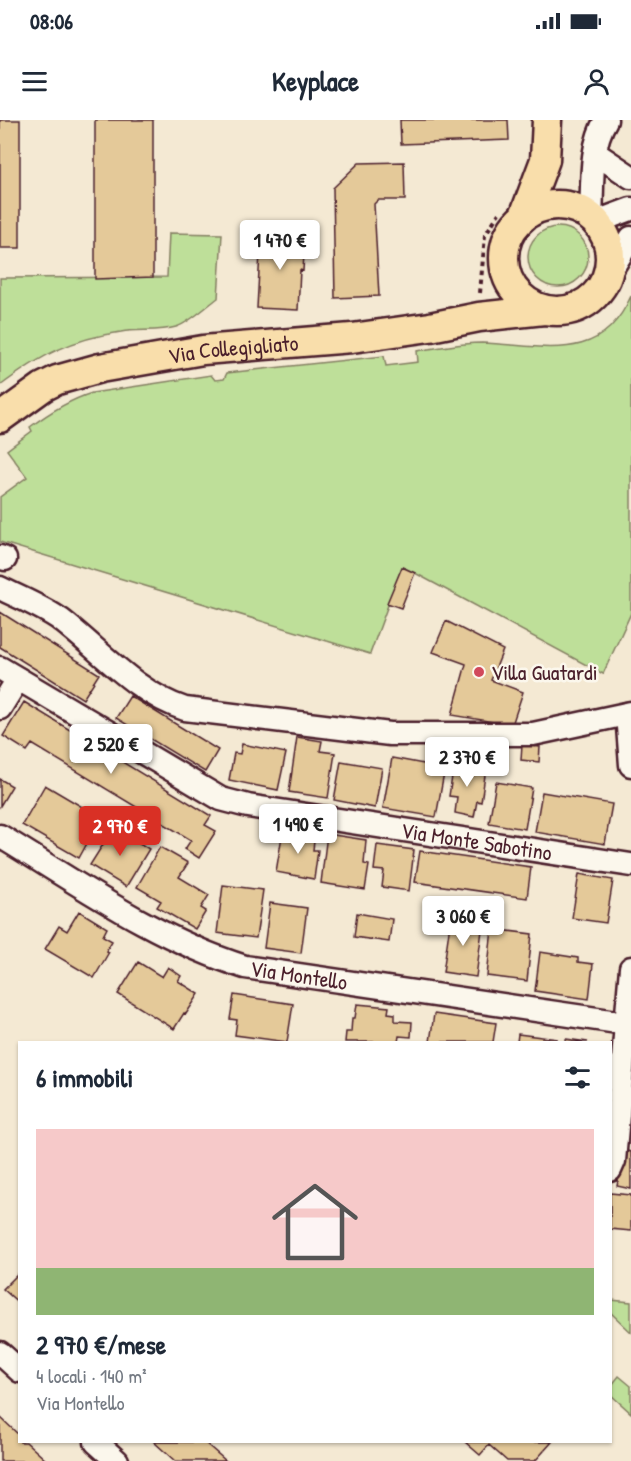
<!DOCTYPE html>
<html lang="it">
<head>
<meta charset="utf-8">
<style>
  :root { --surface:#fff; --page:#f6f6f7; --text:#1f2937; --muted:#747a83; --line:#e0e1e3; --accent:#d93025 }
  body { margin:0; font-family:"Patrick Hand",sans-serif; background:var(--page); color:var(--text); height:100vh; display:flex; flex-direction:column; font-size:22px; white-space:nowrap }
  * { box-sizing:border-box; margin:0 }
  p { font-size:20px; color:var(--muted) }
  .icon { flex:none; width:33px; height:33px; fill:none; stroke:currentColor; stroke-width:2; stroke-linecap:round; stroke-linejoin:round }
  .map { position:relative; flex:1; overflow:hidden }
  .side { position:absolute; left:18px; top:921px; width:594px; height:402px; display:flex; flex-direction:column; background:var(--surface); border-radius:0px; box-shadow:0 2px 4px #0004 }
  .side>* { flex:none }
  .price { position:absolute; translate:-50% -51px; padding:0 14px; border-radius:6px; background:#fff; color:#222; font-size:20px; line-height:39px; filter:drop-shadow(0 2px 3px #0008) }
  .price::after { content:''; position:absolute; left:50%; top:36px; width:18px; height:14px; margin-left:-9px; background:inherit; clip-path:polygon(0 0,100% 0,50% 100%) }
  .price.active { background:var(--accent); color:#fff }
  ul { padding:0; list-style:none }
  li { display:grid; align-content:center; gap:12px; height:318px; padding:0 18px }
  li+li { border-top:2px solid var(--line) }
  li span { display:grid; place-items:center; height:186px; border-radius:0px; color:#555 }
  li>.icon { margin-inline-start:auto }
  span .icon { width:108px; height:108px; fill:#fffc; stroke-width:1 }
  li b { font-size:26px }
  h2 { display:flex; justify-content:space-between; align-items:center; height:72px; padding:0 18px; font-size:26px }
  .status { display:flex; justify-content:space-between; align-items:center; height:42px; padding:0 30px; background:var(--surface); direction:ltr }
  .status svg { height:16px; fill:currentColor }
  header { display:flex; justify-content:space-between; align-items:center; height:78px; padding:0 18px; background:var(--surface); font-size:27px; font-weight:700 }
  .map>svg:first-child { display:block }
</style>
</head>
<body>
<div class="status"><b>08:06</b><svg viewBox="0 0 49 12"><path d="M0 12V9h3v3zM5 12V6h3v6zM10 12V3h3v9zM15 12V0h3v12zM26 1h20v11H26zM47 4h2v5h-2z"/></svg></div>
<header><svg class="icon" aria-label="menu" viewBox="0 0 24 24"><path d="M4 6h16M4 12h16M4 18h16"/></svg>Keyplace<svg class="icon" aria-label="person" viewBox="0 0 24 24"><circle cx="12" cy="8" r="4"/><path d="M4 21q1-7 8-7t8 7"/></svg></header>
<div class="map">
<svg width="631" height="1341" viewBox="0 0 631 1341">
  <rect width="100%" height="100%" fill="#f4e9d3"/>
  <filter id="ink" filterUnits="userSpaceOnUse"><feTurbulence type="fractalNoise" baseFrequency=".0167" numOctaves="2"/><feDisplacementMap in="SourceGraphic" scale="12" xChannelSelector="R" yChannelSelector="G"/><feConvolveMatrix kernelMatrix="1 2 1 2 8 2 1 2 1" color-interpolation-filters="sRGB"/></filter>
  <g filter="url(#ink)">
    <path fill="#bedf99" stroke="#847f62" stroke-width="1.5" d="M528 137a30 30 0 1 1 60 0a30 30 0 1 1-60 0Z
      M169,113L222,114L218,178C207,186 188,204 176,207C159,212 138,209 121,212C70,219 40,236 0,266V158L167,157Z
      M631,176V493L603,554L415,453L402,447L370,534L0,422V377L27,357L7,330L32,311L30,307C50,292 69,280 92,273L211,255L215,260L224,259L227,253L384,236L386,246L418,242L417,231C438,228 461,223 482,223C544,225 600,246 631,176Z
      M611,1180L631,1182V1212L611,1193Z
      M619,1256L631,1266V1293L611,1275V1266Z"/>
    <path fill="#e4c999" stroke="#4a1f2b" stroke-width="1.5" d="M0,0H20V128H0Z
      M95,0H153V157L95,159Z
      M400,0H508L509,20L401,24Z
      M404,42L405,80H378L374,84L379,176L335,178L333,68L359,43Z
      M261,114L305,116L303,151L300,150L298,190L257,188Z
      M402,447L415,453L401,488L387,483Z
      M0,492L99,554L83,579L0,527Z
      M446,501L503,530L491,560L523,572L512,605L452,595L466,544L433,532Z
      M130,576L218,630L205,652L116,598Z
      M24,582L211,696L205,705L216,711L199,738L185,729L191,720L32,624L27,631L3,616Z
      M297,617L322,621L320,631L335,633L328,678L289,672Z
      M242,624L286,633L278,670L229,660L234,633L240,634Z
      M522,625L540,627L539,642L521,640Z
      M392,638L445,648L436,697L383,688Z
      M341,641L382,648L375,688L334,680Z
      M454,644L486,649L481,682L477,681L474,697L455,693L457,677L449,676Z
      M0,659L12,666L0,686Z
      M496,662L532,668L525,709L489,703Z
      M45,665L101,698L79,738L22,705Z
      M542,672L612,684L605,724L535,712Z
      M114,707L149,729L126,767L90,745Z
      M292,709L315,713L313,730H318L314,759L276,752L282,716L290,717Z
      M327,714L366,720L364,744L369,745L365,770L321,763Z
      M377,725L414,730L409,771L382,767L384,751L374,750Z
      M160,727L188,743L179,757L209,775L201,788L206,791L195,809L157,787L161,781L137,767Z
      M420,731L531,747L527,778L415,762Z
      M579,754L613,760L606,803L572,798Z
      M223,765L263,770L256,818L217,813Z
      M270,783L307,788L301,833L264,828Z
      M79,791L107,808L103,816L112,821L106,831L109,832L94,858L45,829L59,806L67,811Z
      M357,793L392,799L389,822L354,817Z
      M451,797L483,802L476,857L443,852Z
      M492,809L532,814L527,861L487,856Z
      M540,832L578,838V842L593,844L589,879L535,871Z
      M138,842L162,857L168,847L181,856L178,861L199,874L186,894L184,893L174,909L118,874Z
      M234,875L293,884L287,922L235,915L237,900L230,899Z
      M357,884L389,887L388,893L395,894V901L412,902L411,917L399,916L398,922H345L346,912H351L352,898H355Z
      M434,894L496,903L493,922H430Z
      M518,914L557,919L556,922H517Z
      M566,919L588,922H566Z
      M624,1030L631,1032V1069L617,1066Z
      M610,1073L631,1075V1111L610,1109Z
      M20,1152V1184L3,1169Z
      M0,1297L20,1316V1322H26L47,1341H0Z
      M154,1322H204L226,1341H175Z
      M465,1322H552L535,1341H507L489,1325L480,1335Z"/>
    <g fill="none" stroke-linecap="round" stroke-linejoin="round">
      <g stroke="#4a1f2b" stroke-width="27">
        <g id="minor">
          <path d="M595,33L631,57"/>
          <path d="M591,98C593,67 589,27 606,0"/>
          <path d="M596,102L631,89"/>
          <path d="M608,155L631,118"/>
          <path d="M0,437L5,439"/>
          <path d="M0,468C20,478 43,487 61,500C101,531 136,573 185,589L390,614H533L631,593"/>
          <path id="s1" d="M0,548L221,679L248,686L631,745"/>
          <path d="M0,588L18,559"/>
          <path d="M627,594L631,645"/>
          <path id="s2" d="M0,716C79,764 156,819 245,847L631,904"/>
          <path d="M610,1050L614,1041L631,848"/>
          <path d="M0,1233L20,1251"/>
          <path d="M96,1322L117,1341"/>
        </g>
      </g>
      <g stroke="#4a1f2b" stroke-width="33">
        <g id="major">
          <circle cx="557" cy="138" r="53"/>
          <path d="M524,96L545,40L547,0"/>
          <path id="s3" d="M0,298L43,267L57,260L100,248L203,230L352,218L430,207L479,197L544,190"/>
        </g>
      </g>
      <path stroke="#4a1f2b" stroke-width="4" stroke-dasharray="4.5 4.5" stroke-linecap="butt" d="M480,173L485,115L499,93"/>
      <use href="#minor" stroke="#fbf7ec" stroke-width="22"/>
      <use href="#major" stroke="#f9deab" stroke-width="28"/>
    </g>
  </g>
  <circle fill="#d1495b" stroke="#fbf7ec" stroke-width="2" cx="479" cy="552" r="6"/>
  <g text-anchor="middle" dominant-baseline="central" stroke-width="5" stroke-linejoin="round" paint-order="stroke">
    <g font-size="22" fill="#4a1f2b" stroke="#fbf7ec">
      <text stroke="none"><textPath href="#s3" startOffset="248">Via Collegigliato</textPath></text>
      <text stroke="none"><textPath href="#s1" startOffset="516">Via Monte Sabotino</textPath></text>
      <text stroke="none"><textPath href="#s2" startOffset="333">Via Montello</textPath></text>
    </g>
    <g font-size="22" fill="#4a1f2b" stroke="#fbf7ec" text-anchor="start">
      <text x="491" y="552">Villa Guatardi</text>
    </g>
  </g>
</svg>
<b class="price" style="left:280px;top:151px">1 470 €</b>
<b class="price" style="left:111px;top:655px">2 520 €</b>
<b class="price" style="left:467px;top:668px">2 370 €</b>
<b class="price" style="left:298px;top:735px">1 490 €</b>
<b class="price active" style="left:120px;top:737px">2 970 €</b>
<b class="price" style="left:463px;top:827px">3 060 €</b>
<section class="side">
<h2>6 immobili<svg class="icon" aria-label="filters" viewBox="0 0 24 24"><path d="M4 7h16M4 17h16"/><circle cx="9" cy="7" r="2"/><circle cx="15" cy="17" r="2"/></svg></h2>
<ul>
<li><span style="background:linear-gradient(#f6c9c9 75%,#8fb573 0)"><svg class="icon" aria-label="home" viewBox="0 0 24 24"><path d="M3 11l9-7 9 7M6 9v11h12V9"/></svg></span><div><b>2 970 €/mese</b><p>4 locali · 140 m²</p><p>Via Montello</p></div></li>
</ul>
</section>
</div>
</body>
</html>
